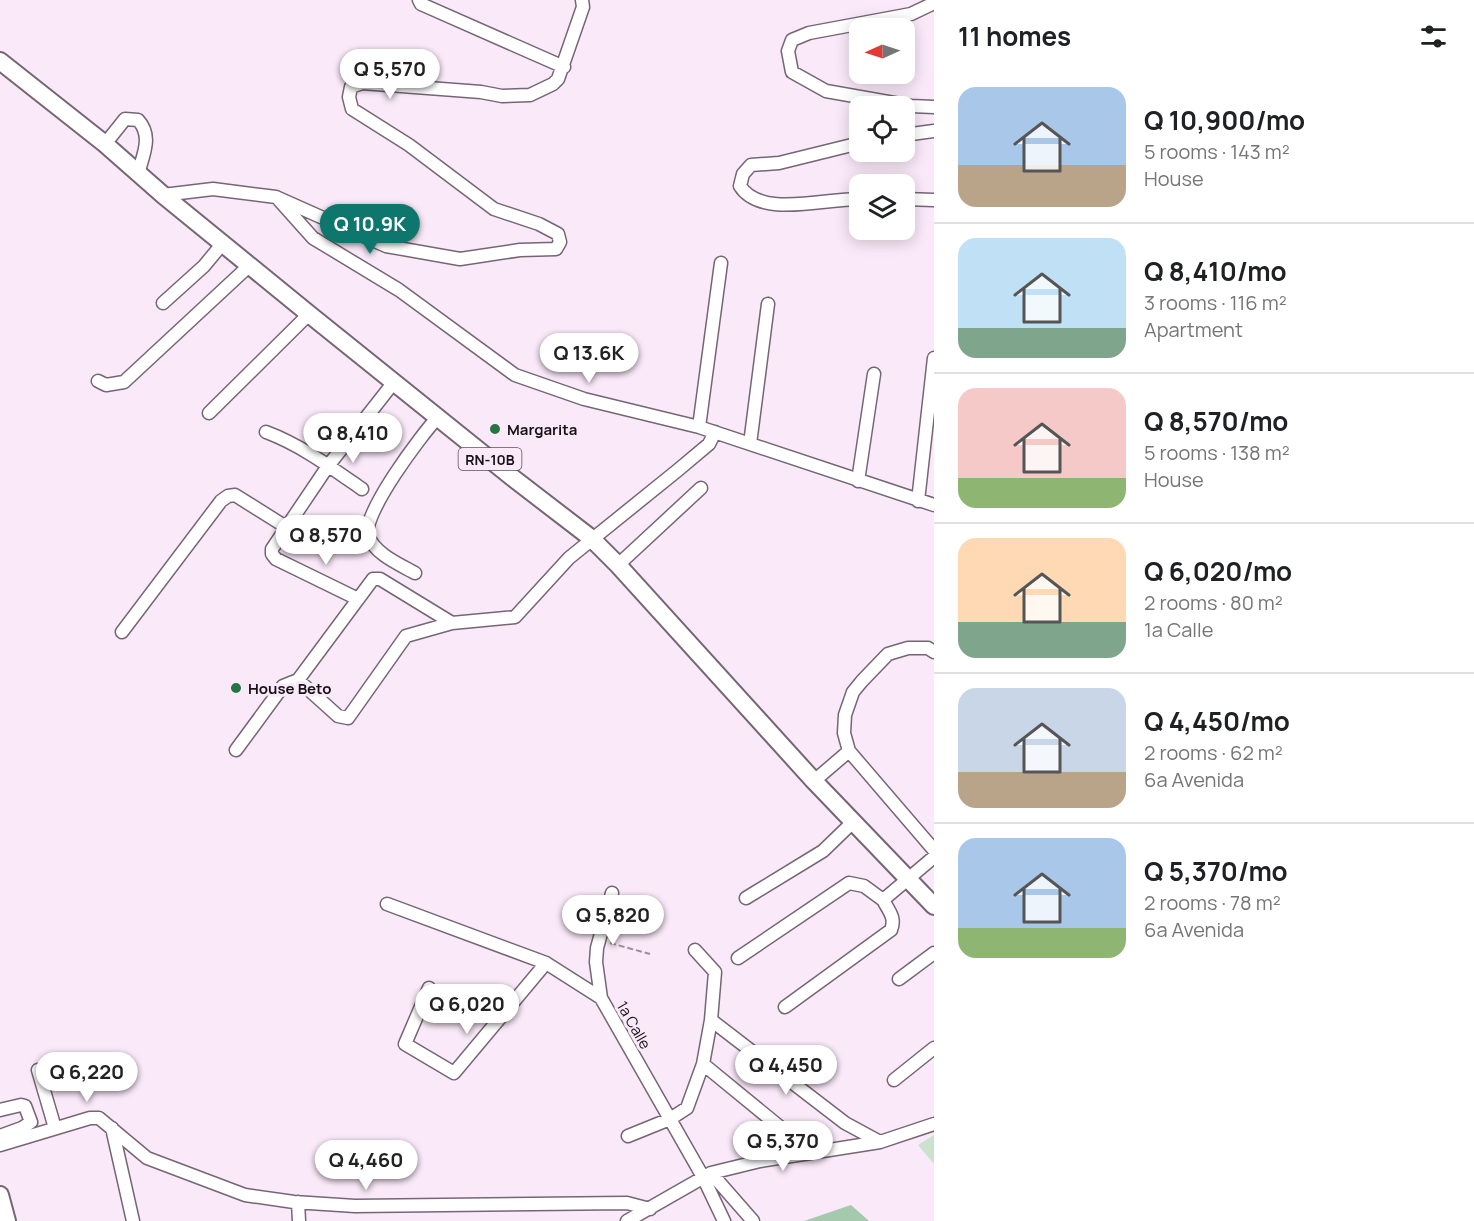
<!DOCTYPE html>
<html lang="en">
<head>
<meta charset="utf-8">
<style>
  :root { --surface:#fff; --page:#f2f2f2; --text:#202124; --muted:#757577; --line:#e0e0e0; --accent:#0f766e }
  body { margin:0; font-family:Manrope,sans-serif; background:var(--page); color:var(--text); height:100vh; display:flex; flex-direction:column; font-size:22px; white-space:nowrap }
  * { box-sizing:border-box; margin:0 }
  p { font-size:20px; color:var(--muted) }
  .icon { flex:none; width:33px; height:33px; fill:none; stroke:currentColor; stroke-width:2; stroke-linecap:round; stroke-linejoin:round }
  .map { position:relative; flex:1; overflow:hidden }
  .panel { display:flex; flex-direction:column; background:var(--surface); width:540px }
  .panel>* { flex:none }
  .needle { width:39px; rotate:267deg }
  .controls { position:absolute; left:849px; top:18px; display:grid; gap:12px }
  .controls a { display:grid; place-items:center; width:66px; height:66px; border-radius:12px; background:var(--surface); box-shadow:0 3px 15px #0003; font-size:30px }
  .price { position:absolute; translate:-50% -51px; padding:0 14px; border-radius:21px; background:#fff; color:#222; font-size:20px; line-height:39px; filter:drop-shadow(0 2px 3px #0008) }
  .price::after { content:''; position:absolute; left:50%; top:36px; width:18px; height:14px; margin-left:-9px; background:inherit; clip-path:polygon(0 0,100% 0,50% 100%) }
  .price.active { background:var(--accent); color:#fff }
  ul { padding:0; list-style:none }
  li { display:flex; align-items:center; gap:18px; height:150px; padding:0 24px }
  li+li { border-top:2px solid var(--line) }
  li span { display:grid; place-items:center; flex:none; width:168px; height:120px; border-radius:18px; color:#555 }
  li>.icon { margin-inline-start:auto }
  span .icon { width:72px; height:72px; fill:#fffc; stroke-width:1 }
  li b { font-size:26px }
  h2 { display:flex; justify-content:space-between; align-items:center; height:72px; padding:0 24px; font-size:26px }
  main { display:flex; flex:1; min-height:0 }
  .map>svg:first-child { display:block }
</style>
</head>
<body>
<main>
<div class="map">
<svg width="934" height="1221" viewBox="0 0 934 1221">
  <rect width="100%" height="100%" fill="#fae9f9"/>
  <path fill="#cbe2d0" d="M934,1135V1164L918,1145Z"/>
  <path fill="#a5c9ad" d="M851,1205L869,1221H804Z"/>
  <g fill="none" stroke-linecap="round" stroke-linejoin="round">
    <g stroke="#756674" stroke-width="15">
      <path id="minor" d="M419,0L421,4L564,67
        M934,3L911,14L809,33L792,40L788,51L792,72L826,91L911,106L934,107
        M904,135L934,131
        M860,143L779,163L751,165L743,174L740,186C761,219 826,198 860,199
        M105,144L125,119L138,120C153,136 143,155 138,174
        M163,195L213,189L276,197L386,246L460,259L520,250L556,249L560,242L558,234L539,224L494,209L409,145L352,109L349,97L351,87L362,83L481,92L502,96L530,95L553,84L558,79L583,7L582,0
        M904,199L934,200
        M279,200L313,238L399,290L515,375L584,399L699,427L934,505
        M163,303L204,266L223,243
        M98,381L106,385L124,382L250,265
        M209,413L309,314
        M699,427L721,263
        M266,432C301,445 332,468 362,489
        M750,444L768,304
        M858,481L874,374
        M918,501L934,358
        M618,565L701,488
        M415,573C399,564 375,554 368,536C361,515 422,434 438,417
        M358,599L276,559L272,554V549L328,466L394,382
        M122,632L221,501L228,496L235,495L286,527
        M934,652L928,648H908L888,654L862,681L853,692L845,715L844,733L849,751L934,850
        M298,680L338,716L348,718L406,636L452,623L515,617L569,558L678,470L709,444L715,432
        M236,750L283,686L298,680L373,579H380L452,623
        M814,781L849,751
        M746,898L823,851L853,822
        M387,904L546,963L601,998L703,1177L724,1221
        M738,958L849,883L864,886L883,900L934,857
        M899,979L934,953
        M429,988L405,1044L454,1073L546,963
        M601,998L596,962L597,948L612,893
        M785,1007L891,930C896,918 889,911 883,900
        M711,1020L845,1123L880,1142
        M703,1064L797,1141L808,1153
        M38,1070L55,1128
        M894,1080L934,1048
        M0,1110L21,1105L25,1106L31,1122L22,1128L0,1136
        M112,1128L133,1221
        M628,1136L670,1119L687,1108L703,1064L711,1020L715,972L695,950
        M0,1145L90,1118H99L147,1158L245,1195L294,1202L355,1206L627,1203L650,1209
        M711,1173L753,1221
        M298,1202L299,1221
        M627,1221L711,1173L760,1161L880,1142L934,1124"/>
    </g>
    <g stroke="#756674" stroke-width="20">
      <path id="major" d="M0,61L105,144L163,195L309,314L513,478L591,538L618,565L814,781L934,906
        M0,1195L7,1221"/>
    </g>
    <path stroke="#9c8f9b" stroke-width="2" stroke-dasharray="6 3" stroke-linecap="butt" d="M610,943L650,954"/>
    <use href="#minor" stroke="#fff" stroke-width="12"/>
    <use href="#major" stroke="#fff" stroke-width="16"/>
  </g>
  <g fill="#277443" stroke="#fae9f9" stroke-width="2">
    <circle cx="495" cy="429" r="6"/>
    <circle cx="236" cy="688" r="6"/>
  </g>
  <g text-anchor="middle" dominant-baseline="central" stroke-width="6" stroke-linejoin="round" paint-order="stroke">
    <rect fill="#fae9f9" stroke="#5c525c" stroke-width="1.5" x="458.5" y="448" width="63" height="22" rx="4.5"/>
    <g font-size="14" font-weight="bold" fill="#181218">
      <text x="490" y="459">RN-10B</text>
    </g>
    <g font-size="15" font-weight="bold" fill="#181218" stroke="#fae9f9" text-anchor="start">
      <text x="507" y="429">Margarita</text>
      <text x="248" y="688">House Beto</text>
    </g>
    <g font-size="15" fill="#181218" stroke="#fae9f9">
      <text transform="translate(634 1025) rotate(60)">1a Calle</text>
    </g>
  </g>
</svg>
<div class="controls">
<a><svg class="needle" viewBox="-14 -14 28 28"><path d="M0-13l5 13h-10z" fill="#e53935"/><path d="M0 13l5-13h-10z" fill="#757577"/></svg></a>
<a><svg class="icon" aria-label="locate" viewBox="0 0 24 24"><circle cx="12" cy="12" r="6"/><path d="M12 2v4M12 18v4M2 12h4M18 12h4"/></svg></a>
<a><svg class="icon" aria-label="layers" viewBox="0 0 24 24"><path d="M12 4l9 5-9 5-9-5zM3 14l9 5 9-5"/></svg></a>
</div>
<b class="price" style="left:390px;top:100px">Q 5,570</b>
<b class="price active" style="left:370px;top:255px">Q 10.9K</b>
<b class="price" style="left:589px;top:384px">Q 13.6K</b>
<b class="price" style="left:353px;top:464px">Q 8,410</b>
<b class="price" style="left:326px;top:566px">Q 8,570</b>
<b class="price" style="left:613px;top:946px">Q 5,820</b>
<b class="price" style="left:467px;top:1035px">Q 6,020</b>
<b class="price" style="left:786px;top:1096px">Q 4,450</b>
<b class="price" style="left:87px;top:1103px">Q 6,220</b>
<b class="price" style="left:783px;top:1172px">Q 5,370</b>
<b class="price" style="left:366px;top:1191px">Q 4,460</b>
</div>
<section class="panel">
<h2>11 homes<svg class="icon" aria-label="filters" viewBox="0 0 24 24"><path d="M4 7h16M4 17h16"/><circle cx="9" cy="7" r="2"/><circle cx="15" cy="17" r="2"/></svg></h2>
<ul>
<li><span style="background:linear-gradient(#a9c7e8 65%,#b9a48a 0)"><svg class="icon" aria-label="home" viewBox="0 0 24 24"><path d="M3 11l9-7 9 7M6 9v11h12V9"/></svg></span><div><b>Q 10,900/mo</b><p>5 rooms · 143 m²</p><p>House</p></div></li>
<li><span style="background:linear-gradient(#bfe0f5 75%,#7fa58c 0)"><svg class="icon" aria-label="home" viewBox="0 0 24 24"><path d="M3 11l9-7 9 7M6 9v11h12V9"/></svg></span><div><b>Q 8,410/mo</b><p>3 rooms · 116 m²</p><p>Apartment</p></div></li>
<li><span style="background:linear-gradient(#f6c9c9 75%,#8fb573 0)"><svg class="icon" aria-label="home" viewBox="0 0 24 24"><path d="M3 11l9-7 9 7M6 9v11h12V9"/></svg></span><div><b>Q 8,570/mo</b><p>5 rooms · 138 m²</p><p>House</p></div></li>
<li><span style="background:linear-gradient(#ffd9b3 70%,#7fa58c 0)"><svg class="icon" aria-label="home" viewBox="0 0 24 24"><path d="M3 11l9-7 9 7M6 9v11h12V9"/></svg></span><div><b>Q 6,020/mo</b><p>2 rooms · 80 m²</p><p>1a Calle</p></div></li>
<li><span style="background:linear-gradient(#c9d6e8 70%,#b9a48a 0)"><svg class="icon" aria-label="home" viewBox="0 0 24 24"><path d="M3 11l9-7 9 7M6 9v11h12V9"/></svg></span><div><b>Q 4,450/mo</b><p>2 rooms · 62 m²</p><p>6a Avenida</p></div></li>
<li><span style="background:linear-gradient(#a9c7e8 75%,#8fb573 0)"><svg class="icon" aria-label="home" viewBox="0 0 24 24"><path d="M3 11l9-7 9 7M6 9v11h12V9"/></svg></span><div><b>Q 5,370/mo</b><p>2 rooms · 78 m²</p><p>6a Avenida</p></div></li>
</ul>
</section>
</main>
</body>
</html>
